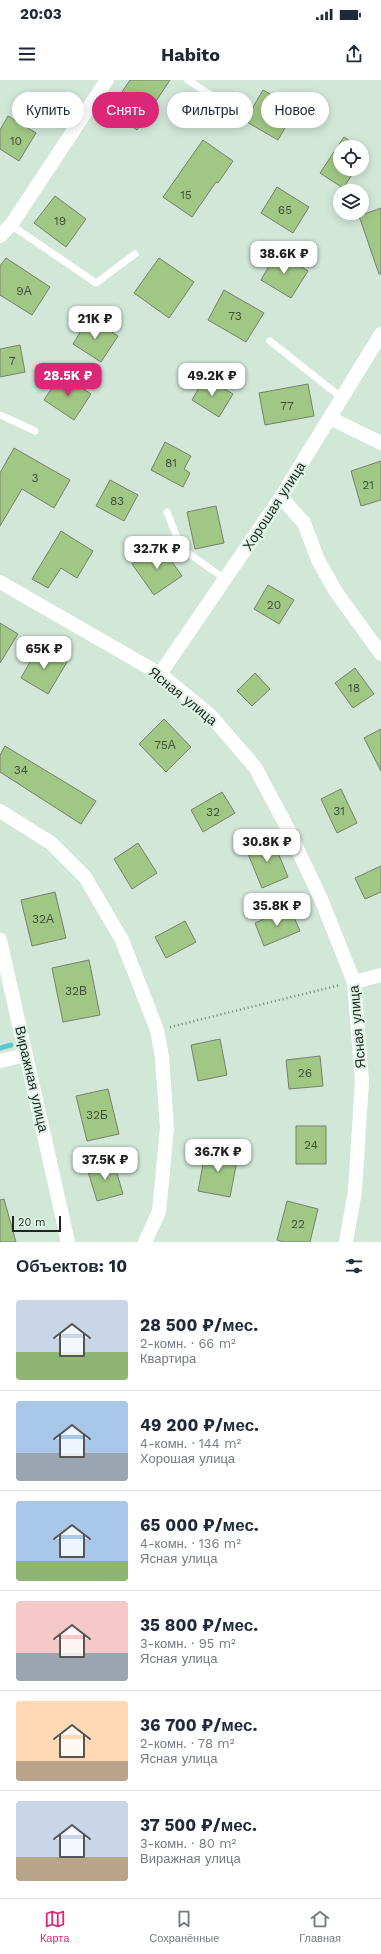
<!DOCTYPE html>
<html lang="ru">
<head>
<meta charset="utf-8">
<style>
  :root { --surface:#fff; --page:#f2f2f3; --text:#1f2937; --muted:#747a83; --line:#e0e1e3; --accent:#db2777 }
  body { margin:0; font-family:"Work Sans",sans-serif; background:var(--page); color:var(--text); height:100vh; display:flex; flex-direction:column; font-size:15px; white-space:nowrap }
  * { box-sizing:border-box; margin:0 }
  p { font-size:13px; color:var(--muted) }
  .icon { flex:none; width:22px; height:22px; fill:none; stroke:currentColor; stroke-width:2; stroke-linecap:round; stroke-linejoin:round }
  .map { position:relative; height:1162px; overflow:hidden }
  .details { display:flex; flex-direction:column; background:var(--surface); flex:1 }
  .details>* { flex:none }
  .banner { position:absolute; left:12px; top:12px; width:357px; height:36px; display:flex; gap:8px }
  .buttons { position:absolute; left:333px; top:60px; display:grid; gap:8px }
  .buttons a { display:grid; place-items:center; width:36px; height:36px; border-radius:50%; background:var(--surface); box-shadow:0 2px 10px #0003; font-size:20px }
  .scale { position:absolute; left:12px; bottom:10px; width:49px; box-sizing:border-box; padding-left:4px; border:2px solid #1e2621; border-top:0; font-size:11px; line-height:14px; white-space:nowrap; color:#1e2621; -webkit-text-stroke:3px #def4e6; paint-order:stroke }
  .price { position:absolute; translate:-50% -34px; padding:0 9px; border-radius:8px; background:#fff; color:#222; font-size:13px; line-height:26px; filter:drop-shadow(0 1px 2px #0008) }
  .price::after { content:''; position:absolute; left:50%; top:24px; width:12px; height:9px; margin-left:-6px; background:inherit; clip-path:polygon(0 0,100% 0,50% 100%) }
  .price.current { background:var(--accent); color:#fff }
  ul { padding:0; list-style:none }
  li { display:flex; align-items:center; gap:12px; height:100px; padding:0 16px }
  li+li { border-top:1px solid var(--line) }
  li span { display:grid; place-items:center; flex:none; width:112px; height:80px; border-radius:4px; color:#555 }
  li>.icon { margin-inline-start:auto }
  span .icon { width:48px; height:48px; fill:#fffc; stroke-width:1 }
  li b { font-size:17px }
  h2 { display:flex; justify-content:space-between; align-items:center; height:48px; padding:0 16px; font-size:17px }
  .tag { padding:0 14px; border-radius:18px; background:var(--surface); box-shadow:0 2px 10px #0003; font-size:14px; line-height:36px }
  .tag.current { background:var(--accent); color:#fff }
  .status { display:flex; justify-content:space-between; align-items:center; height:28px; padding:0 20px; background:var(--surface); direction:ltr }
  .status svg { height:11px; fill:currentColor }
  header { display:flex; justify-content:space-between; align-items:center; height:52px; padding:0 16px; background:var(--surface); font-size:18px; font-weight:700 }
  .dock { display:flex; justify-content:space-around; align-items:center; height:56px; border-top:1px solid var(--line); background:var(--surface); font-size:11px; color:var(--muted) }
  .dock a { display:grid; justify-items:center; gap:2px }
  .dock .current { color:var(--accent) }
  .map>svg:first-child { display:block }
</style>
</head>
<body>
<div class="status"><b>20:03</b><svg viewBox="0 0 49 12"><path d="M0 12V9h3v3zM5 12V6h3v6zM10 12V3h3v9zM15 12V0h3v12zM26 1h20v11H26zM47 4h2v5h-2z"/></svg></div>
<header><svg class="icon" aria-label="menu" viewBox="0 0 24 24"><path d="M4 6h16M4 12h16M4 18h16"/></svg>Habito<svg class="icon" aria-label="share" viewBox="0 0 24 24"><path d="M12 15V3M7 8l5-5 5 5M5 13v7h14v-7"/></svg></header>
<div class="map">
<svg width="381" height="1162" viewBox="0 0 381 1162">
  <rect width="100%" height="100%" fill="#d1e7d8"/>
  <g fill="none" stroke-linecap="round" stroke-linejoin="round">
    <path stroke="#5ec7d2" stroke-width="5" d="M0,968L11,965"/>
  </g>
  <path fill="#a1c785" stroke="#76816e" d="M130,0H170L137,50L109,31Z
    M263,10L296,29L278,60L245,41Z
    M8,36L36,53L19,81L0,69V50Z
    M344,57L359,67H340V89H356L343,108L320,93Z
    M203,60L233,81L218,103L216,102L192,137L163,117Z
    M277,107L309,127L293,153L261,133Z
    M55,116L86,139L66,167L34,143Z
    M381,128V194H379L359,136Z
    M277,172L308,191L291,218L261,200Z
    M6,178L50,207L32,235L0,215V186Z
    M159,178L194,202L169,238L134,213Z
    M224,210L264,233L246,262L208,240Z
    M89,238L118,256L101,282L73,264Z
    M20,265L25,292L0,297V269Z
    M61,294L91,314L74,340L44,320Z
    M205,297L233,314L219,337L192,320Z
    M308,304L314,336L265,345L259,313Z
    M165,362L191,376L184,389L190,393L183,407L151,390Z
    M14,368L70,400L54,428L22,409L0,446V393Z
    M381,381V420L361,426L351,391Z
    M110,400L138,415L124,441L96,426Z
    M216,426L224,463L195,469L187,432Z
    M61,451L93,471L77,498L61,488L48,508L32,499Z
    M160,465L182,496L154,515L132,484Z
    M268,505L294,520L279,544L254,529Z
    M0,543L18,554L0,583Z
    M39,566L67,582L48,614L21,598Z
    M355,588L374,614L353,628L335,603Z
    M255,593L270,609L252,626L237,611Z
    M164,639L191,667L166,692L139,664Z
    M381,649V691L364,658Z
    M5,666L96,721L81,744L0,692V675Z
    M341,709L357,743L337,753L321,719Z
    M222,712L235,733L203,752L191,730Z
    M272,758L288,797L262,808L246,769Z
    M138,763L157,793L132,809L114,779Z
    M381,786V812L365,819L355,798Z
    M55,812L66,858L32,866L21,820Z
    M290,828L300,851L264,866L255,843Z
    M185,841L196,862L166,878L155,857Z
    M89,880L100,935L63,942L52,888Z
    M220,959L227,995L198,1001L191,965Z
    M320,976L323,1006L289,1009L286,980Z
    M108,1009L119,1054L87,1061L76,1016Z
    M296,1046H326V1084H296Z
    M206,1069L238,1075L230,1117L198,1111Z
    M113,1080L123,1114L97,1121L87,1088Z
    M4,1119L16,1162H0V1120Z
    M287,1121L318,1129L310,1162H285L277,1160Z"/>
  <g fill="none" stroke-linecap="round" stroke-linejoin="round">
    <path stroke="#75847a" stroke-width="2.5" stroke-dasharray="1 3" stroke-linecap="butt" d="M170,947L340,905"/>
    <path stroke="#fff" stroke-width="7" d="M188,0L218,20
      M11,145L96,203L135,174
      M270,261L342,318
      M0,335L35,351
      M167,432L181,468L225,499"/>
    <path stroke="#fff" stroke-width="14" d="M0,156L11,145L107,0
      M330,338L381,363
      M281,417L304,443L318,480L336,512L381,574
      M0,502L160,594L211,636L255,687L287,747L321,819L354,902L362,1001L355,1111L346,1162
      M160,594L281,417L381,254
      M0,731L51,763L85,797L122,860L157,950L162,977L167,1048L159,1132L145,1162
      M0,860L68,1162
      M354,902L381,895
      M0,981L26,975"/>
  </g>
  <g text-anchor="middle" dominant-baseline="central" stroke-width="4" stroke-linejoin="round" paint-order="stroke">
    <g font-size="12" fill="#3f4e3a">
      <text x="16" y="61">10</text>
      <text x="186" y="115">15</text>
      <text x="285" y="130">65</text>
      <text x="60" y="141">19</text>
      <text x="24" y="211">9А</text>
      <text x="235" y="236">73</text>
      <text x="12" y="281">7</text>
      <text x="287" y="326">77</text>
      <text x="171" y="383">81</text>
      <text x="35" y="398">3</text>
      <text x="368" y="405">21</text>
      <text x="117" y="421">83</text>
      <text x="274" y="525">20</text>
      <text x="354" y="608">18</text>
      <text x="165" y="665">75А</text>
      <text x="21" y="690">34</text>
      <text x="339" y="731">31</text>
      <text x="213" y="732">32</text>
      <text x="43" y="839">32А</text>
      <text x="76" y="911">32В</text>
      <text x="305" y="993">26</text>
      <text x="97" y="1035">32Б</text>
      <text x="311" y="1065">24</text>
      <text x="298" y="1144">22</text>
    </g>
    <g font-size="14" fill="#1e2621" stroke="#def4e6">
      <text transform="translate(274 426) rotate(-57)">Хорошая улица</text>
      <text transform="translate(183 616) rotate(39)">Ясная улица</text>
      <text transform="translate(357 947) rotate(-95)">Ясная улица</text>
      <text transform="translate(32 999) rotate(77)">Виражная улица</text>
    </g>
  </g>
</svg>
<div class="buttons">
<a><svg class="icon" aria-label="locate" viewBox="0 0 24 24"><circle cx="12" cy="12" r="6"/><path d="M12 2v4M12 18v4M2 12h4M18 12h4"/></svg></a>
<a><svg class="icon" aria-label="layers" viewBox="0 0 24 24"><path d="M12 4l9 5-9 5-9-5zM3 14l9 5 9-5"/></svg></a>
</div>
<div class="scale">20 m</div>
<b class="price" style="left:284px;top:195px">38.6K ₽</b>
<b class="price" style="left:95px;top:260px">21K ₽</b>
<b class="price current" style="left:68px;top:317px">28.5K ₽</b>
<b class="price" style="left:212px;top:317px">49.2K ₽</b>
<b class="price" style="left:157px;top:490px">32.7K ₽</b>
<b class="price" style="left:44px;top:590px">65K ₽</b>
<b class="price" style="left:267px;top:783px">30.8K ₽</b>
<b class="price" style="left:277px;top:847px">35.8K ₽</b>
<b class="price" style="left:218px;top:1093px">36.7K ₽</b>
<b class="price" style="left:105px;top:1101px">37.5K ₽</b>
<div class="banner">
<a class="tag">Купить</a>
<a class="tag current">Снять</a>
<a class="tag">Фильтры</a>
<a class="tag">Новое</a>
</div>
</div>
<section class="details">
<h2>Объектов: 10<svg class="icon" aria-label="filters" viewBox="0 0 24 24"><path d="M4 7h16M4 17h16"/><circle cx="9" cy="7" r="2"/><circle cx="15" cy="17" r="2"/></svg></h2>
<ul>
<li><span style="background:linear-gradient(#c9d6e8 65%,#8fb573 0)"><svg class="icon" aria-label="home" viewBox="0 0 24 24"><path d="M3 11l9-7 9 7M6 9v11h12V9"/></svg></span><div><b>28 500 ₽/мес.</b><p>2-комн. · 66 m²</p><p>Квартира</p></div></li>
<li><span style="background:linear-gradient(#a9c7e8 65%,#9aa5b1 0)"><svg class="icon" aria-label="home" viewBox="0 0 24 24"><path d="M3 11l9-7 9 7M6 9v11h12V9"/></svg></span><div><b>49 200 ₽/мес.</b><p>4-комн. · 144 m²</p><p>Хорошая улица</p></div></li>
<li><span style="background:linear-gradient(#a9c7e8 75%,#8fb573 0)"><svg class="icon" aria-label="home" viewBox="0 0 24 24"><path d="M3 11l9-7 9 7M6 9v11h12V9"/></svg></span><div><b>65 000 ₽/мес.</b><p>4-комн. · 136 m²</p><p>Ясная улица</p></div></li>
<li><span style="background:linear-gradient(#f6c9c9 65%,#9aa5b1 0)"><svg class="icon" aria-label="home" viewBox="0 0 24 24"><path d="M3 11l9-7 9 7M6 9v11h12V9"/></svg></span><div><b>35 800 ₽/мес.</b><p>3-комн. · 95 m²</p><p>Ясная улица</p></div></li>
<li><span style="background:linear-gradient(#ffd9b3 75%,#b9a48a 0)"><svg class="icon" aria-label="home" viewBox="0 0 24 24"><path d="M3 11l9-7 9 7M6 9v11h12V9"/></svg></span><div><b>36 700 ₽/мес.</b><p>2-комн. · 78 m²</p><p>Ясная улица</p></div></li>
<li><span style="background:linear-gradient(#c9d6e8 70%,#b9a48a 0)"><svg class="icon" aria-label="home" viewBox="0 0 24 24"><path d="M3 11l9-7 9 7M6 9v11h12V9"/></svg></span><div><b>37 500 ₽/мес.</b><p>3-комн. · 80 m²</p><p>Виражная улица</p></div></li>
</ul>
</section>
<nav class="dock">
<a class="current"><svg class="icon" aria-label="map" viewBox="0 0 24 24"><path d="M3 6l6-2 6 2 6-2v14l-6 2-6-2-6 2zM9 4v14M15 6v14"/></svg>Карта</a>
<a><svg class="icon" aria-label="saved" viewBox="0 0 24 24"><path d="M7 4h10v16l-5-4-5 4z"/></svg>Сохранённые</a>
<a><svg class="icon" aria-label="home" viewBox="0 0 24 24"><path d="M3 11l9-7 9 7M6 9v11h12V9"/></svg>Главная</a>
</nav>
</body>
</html>
